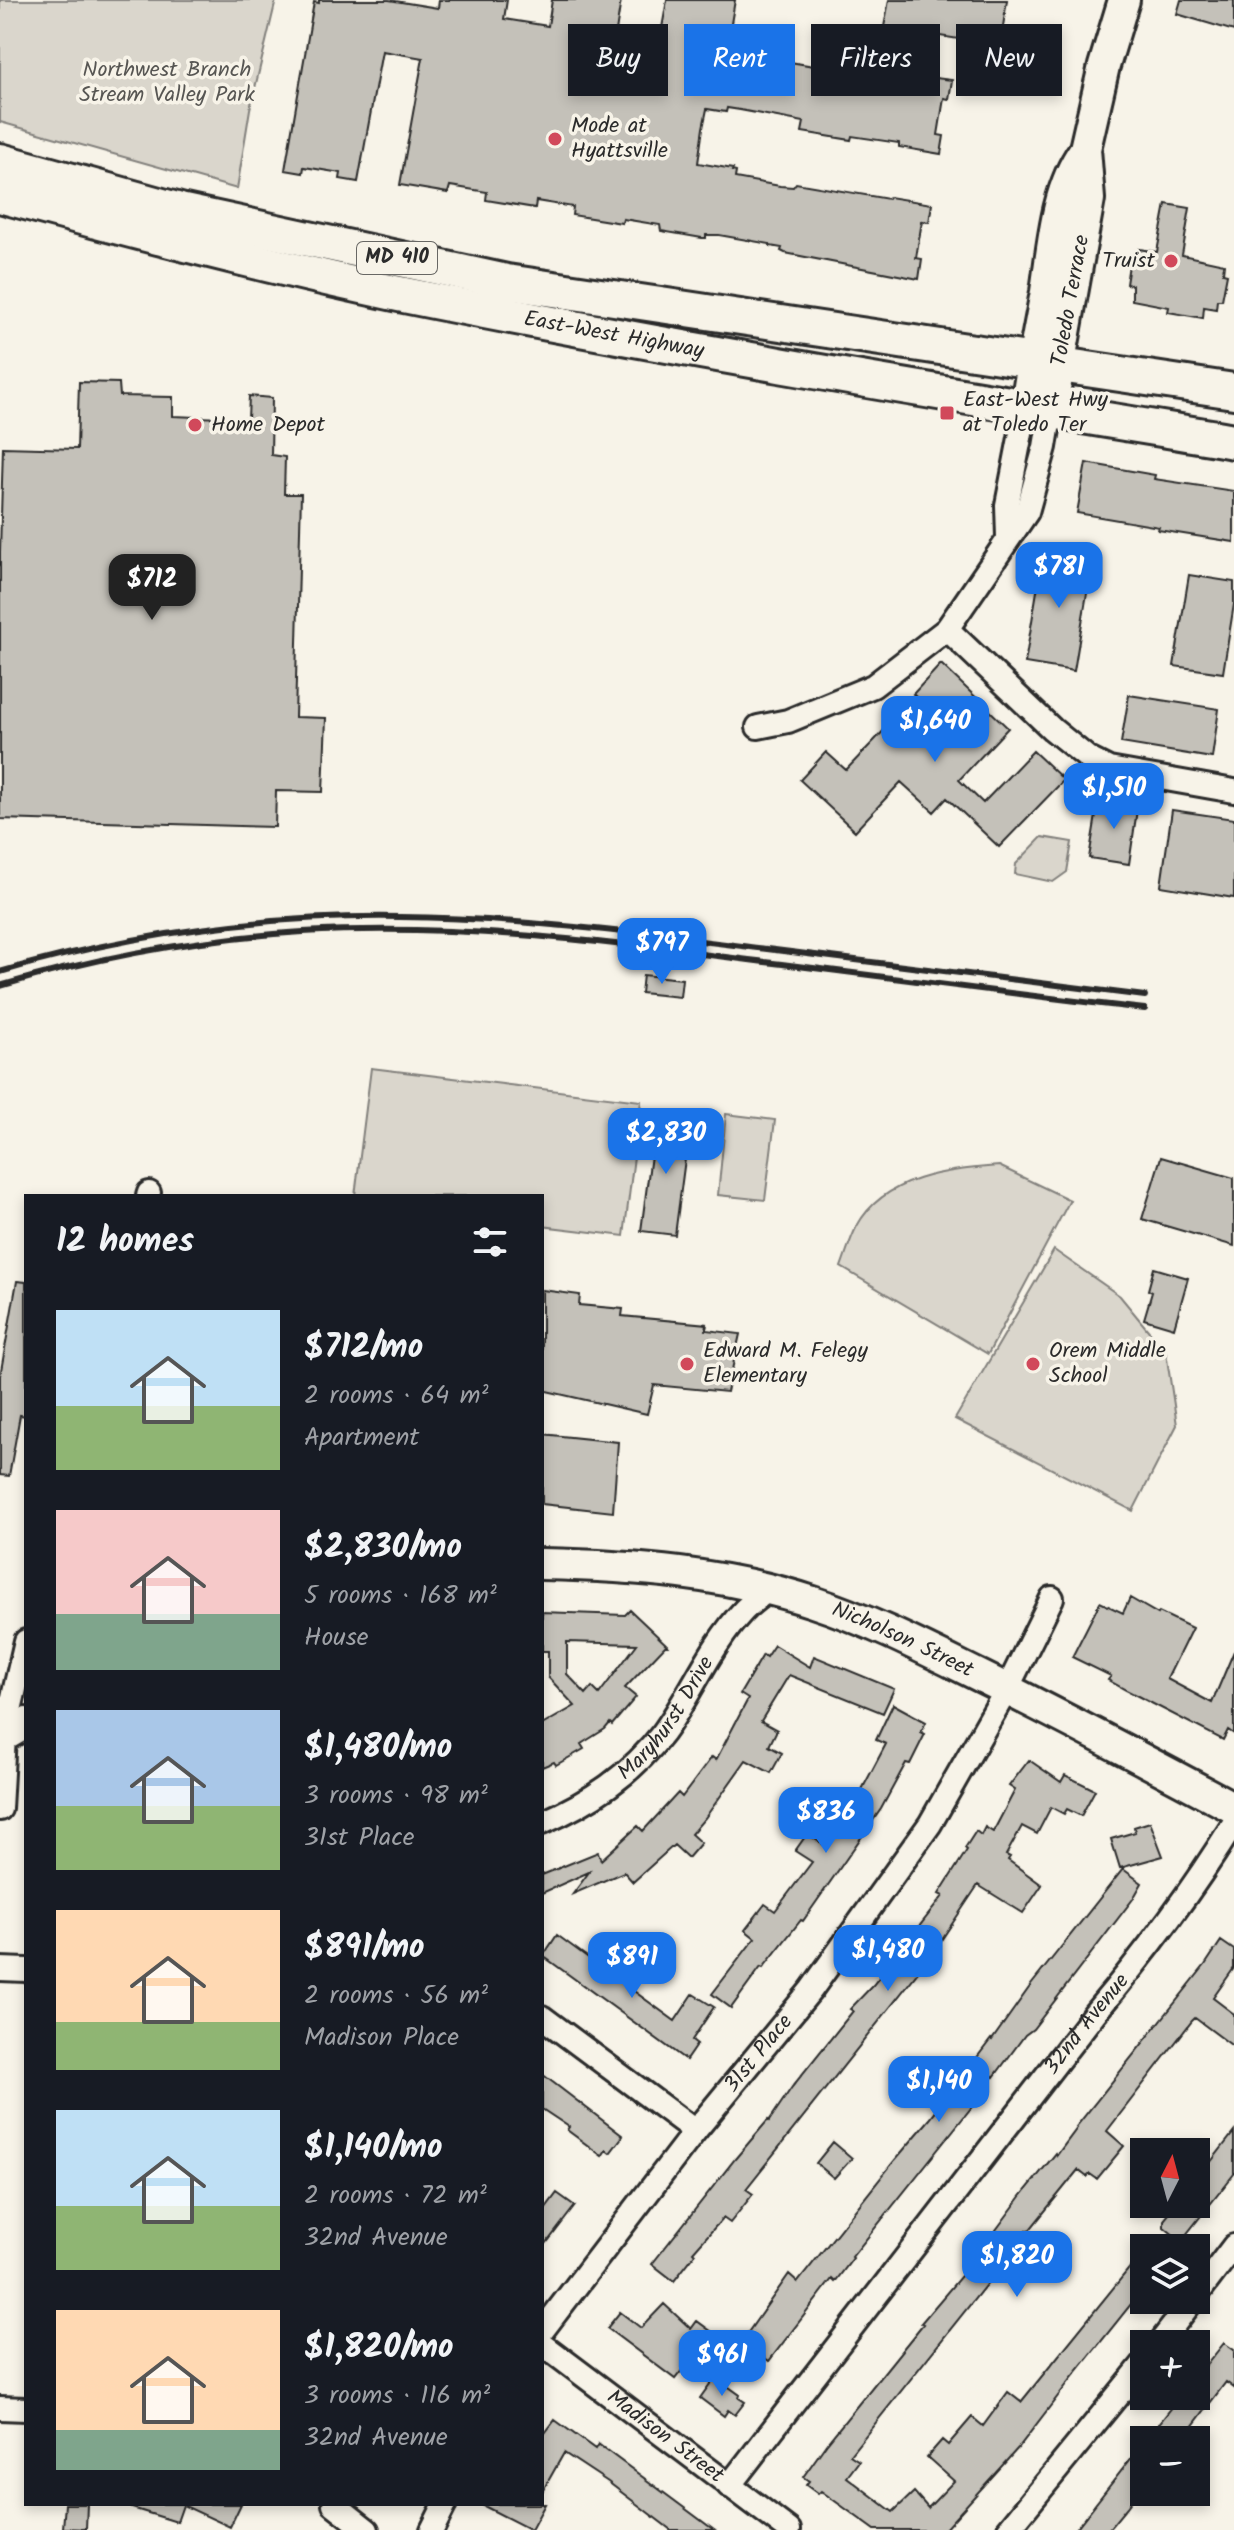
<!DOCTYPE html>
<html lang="en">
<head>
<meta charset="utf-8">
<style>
  :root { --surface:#171b24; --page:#242831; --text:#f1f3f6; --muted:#9ea1a6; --accent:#1a73e8 }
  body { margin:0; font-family:Kalam,sans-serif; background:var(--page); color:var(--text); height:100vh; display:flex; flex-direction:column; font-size:30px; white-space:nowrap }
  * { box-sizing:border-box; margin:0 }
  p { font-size:26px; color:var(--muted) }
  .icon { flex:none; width:44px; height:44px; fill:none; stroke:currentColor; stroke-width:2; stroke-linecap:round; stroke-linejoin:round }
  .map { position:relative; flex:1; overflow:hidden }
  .side { position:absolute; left:24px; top:1194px; width:520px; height:1312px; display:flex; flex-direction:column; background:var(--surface); border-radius:0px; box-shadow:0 4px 12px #0003 }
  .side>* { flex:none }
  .hud { position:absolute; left:568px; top:24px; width:546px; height:72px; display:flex; gap:16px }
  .needle { width:52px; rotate:6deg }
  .controls { position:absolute; left:1130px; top:2138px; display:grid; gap:16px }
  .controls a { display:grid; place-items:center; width:80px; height:80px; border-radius:0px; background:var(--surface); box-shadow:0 4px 12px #0003; font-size:40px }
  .price { position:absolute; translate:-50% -68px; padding:0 18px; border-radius:16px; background:var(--accent); color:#fff; font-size:26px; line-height:52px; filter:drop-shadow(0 2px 4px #0008) }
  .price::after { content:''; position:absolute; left:50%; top:48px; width:24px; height:18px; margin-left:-12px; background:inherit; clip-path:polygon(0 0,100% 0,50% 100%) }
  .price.current { background:#222; color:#fff }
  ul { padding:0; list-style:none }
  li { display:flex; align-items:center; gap:24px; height:200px; padding:0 32px }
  li span { display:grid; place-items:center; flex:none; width:224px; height:160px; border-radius:0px; color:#555 }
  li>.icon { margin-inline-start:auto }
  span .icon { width:96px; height:96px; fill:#fffc; stroke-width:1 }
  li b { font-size:34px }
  h2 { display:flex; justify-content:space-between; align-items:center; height:96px; padding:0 32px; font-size:34px }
  .tag { padding:0 28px; border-radius:0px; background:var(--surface); box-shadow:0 4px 12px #0003; font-size:28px; line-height:72px }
  .tag.current { background:var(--accent); color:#fff }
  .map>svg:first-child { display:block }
</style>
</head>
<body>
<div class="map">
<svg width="1234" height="2530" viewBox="0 0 1234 2530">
  <rect width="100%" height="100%" fill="#f7f3e8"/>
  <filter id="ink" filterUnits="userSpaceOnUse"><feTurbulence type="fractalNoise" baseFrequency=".0125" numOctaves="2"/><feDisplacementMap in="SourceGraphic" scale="16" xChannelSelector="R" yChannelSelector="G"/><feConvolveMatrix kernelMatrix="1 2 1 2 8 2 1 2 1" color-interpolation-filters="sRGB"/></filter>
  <g filter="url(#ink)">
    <path fill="#dad6cc" stroke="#82807c" stroke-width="2" d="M0,0H276L250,109L237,189L0,122Z
      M1042,837L1072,842L1067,872L1053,882L1015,874L1016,864Z
      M371,1068L641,1101L624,1236L542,1226V1196H355Z
      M726,1114L775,1120L765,1200L718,1195Z
      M999,1166L1070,1200L988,1354L841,1267C846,1254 850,1239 857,1226C884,1176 948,1170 999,1166Z
      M1054,1250L1120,1296L1166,1352L1177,1425L1133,1511L955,1419Z"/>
    <path fill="#c4c1b9" stroke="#2b2b2b" stroke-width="2" fill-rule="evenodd" d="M319,0H389L438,8L439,0H507L504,19L548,26L552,0H621L615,38L659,45L667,0H735L727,47L737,49L736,53L814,66L815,56L864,65V69L952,80L949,99L944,98L938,135L944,136L941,154L899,147V143L852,136L851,140L802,132L804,122L740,110L727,108L726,112L707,109L703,128L698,163L733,169L732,171L736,172L735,178L780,186L793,187L796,183L888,199L889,197L932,204L929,222L922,221L916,258L922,259L919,279L785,253L781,251L782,248L770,246V244L719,235H706V238H702L661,231L660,225L623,219L622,223L572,215L573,207L536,201L535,208L486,200L487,192L450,186L448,193L400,185L423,58L382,51L358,182L340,179L341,173L304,167L303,173L285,170L314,2L319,3Z
      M889,0H1007L1002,33L1008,34L1004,52L964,45L965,40L884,27Z
      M1181,0H1234V31L1177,14Z
      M1166,204L1190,208L1182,255L1224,264L1223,273L1227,274L1222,300H1217L1216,309L1204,307L1203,318L1168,312L1169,307L1132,300V285L1126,284L1130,258L1137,260L1139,249L1157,252Z
      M79,382L119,383L120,396L173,397V416L248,419L249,396L272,398L271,455L285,457L284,494H301L295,717L326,718L323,792L276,791L275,827L0,819V552L3,447L77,449Z
      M1086,463L1155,475L1154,479L1234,491V542L1158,530L1159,527L1077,513Z
      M1044,549L1093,557L1074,671L1025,663Z
      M1189,575L1234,582V604L1223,673L1174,666Z
      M941,664L1008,728L959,780L983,803L1033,751L1064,780L999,847L947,798L934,812L901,782L855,831L800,780L826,752L846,770L916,697L913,694Z
      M1129,695L1219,709L1212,758L1121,743Z
      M1099,797L1138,803L1129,864L1089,858Z
      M1172,810L1234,819V898L1161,886Z
      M643,975L682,979L680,997L641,993Z
      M656,1117L690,1121L675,1235L641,1231Z
      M1161,1157L1234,1178V1246L1142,1219Z
      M1154,1268L1188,1278L1174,1328L1144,1319L1152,1292L1148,1290Z
      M17,1281L26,1282V1416L20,1415L9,1476L0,1475V1376Z
      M542,1290L580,1295L579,1305L623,1309L622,1316L707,1324L706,1330L740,1334L727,1392L654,1385L647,1414L542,1390Z
      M542,1434L618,1442L613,1512L542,1504Z
      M1130,1598L1158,1614L1159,1612L1192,1628L1167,1679L1212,1703L1234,1651V1734L1228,1730L1223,1740L1126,1690L1108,1680L1111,1676L1072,1657L1100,1602L1123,1613Z
      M630,1610L668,1646H665L625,1688L636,1697L612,1725L610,1723L605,1729L581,1744L584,1749L556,1765L554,1762L542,1767V1725L575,1706L548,1677V1651H542V1612L625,1615ZM567,1642L637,1644L599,1694L592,1687L586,1694L567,1674Z
      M774,1645L810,1667L814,1656L894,1689L883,1713L789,1675L761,1721L777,1730L769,1746L782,1753L771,1773L746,1760L705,1818L691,1834L701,1843L688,1858L674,1845L633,1882L624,1872L573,1894L589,1872L542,1893V1875L598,1852L601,1860L638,1826L643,1831L678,1793L682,1797L712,1757L716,1760L748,1699L740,1694L763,1655L766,1657Z
      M893,1704L926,1722L921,1732L925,1734L910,1764L906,1763L881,1809L803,1921L801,1920L763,1968L761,1967L731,2008L712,1994L755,1938L745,1930L765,1904L775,1911L812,1862L795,1851L807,1834L824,1845L847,1812L849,1814L886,1744L876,1740Z
      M1029,1760L1061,1782L1065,1775L1095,1790L1081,1816L1067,1809L1064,1814L1051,1807L1037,1834L1022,1826L1006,1855L1010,1857L1008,1860L1042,1885L1023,1913L978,1885L930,1957L746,2189L753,2194L730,2223L723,2218L693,2252L695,2254L674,2281L652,2264L735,2159L768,2120L769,2121L792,2087L853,2011L850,2009L873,1985L943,1896L939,1894L967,1850L965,1848L976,1831L981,1835L985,1827L993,1832L1015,1790L1009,1786Z
      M1150,1822L1163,1856L1120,1868L1111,1839L1135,1832L1134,1827Z
      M1123,1869L1142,1883L1133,1899L1033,2029L1025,2035L994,2077L993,2076L975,2103L852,2257L853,2258L835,2282L832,2279L769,2361L742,2341L789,2274L798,2282L895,2160L930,2119L991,2039L992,2040L1031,1985Z
      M557,1935L675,2021L693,1994L714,2007L692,2040L697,2044L686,2060L543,1956Z
      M1221,1941L1234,1950V1968L1213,1998L1234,2014V2047L1195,2018L1192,2021L1107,2131L1124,2146L1097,2179L1090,2174L1087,2177L1078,2170L1028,2232L1026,2230L997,2271L850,2455L859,2461L847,2477L893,2512L914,2492L928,2508L954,2481L927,2457L942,2440L948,2445L972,2417L983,2426L1008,2392L1021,2402L1144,2250V2288L1071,2379L1019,2447L944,2530H875L821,2491L818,2494L806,2485L809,2481L803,2477L827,2443L923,2324L921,2323L967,2269L1022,2195L1056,2153L1057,2155L1077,2128L1076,2127L1205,1965Z
      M542,2074L623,2136L610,2153L606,2150L602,2156L567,2130L569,2127L542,2109Z
      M1234,2132V2174L1181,2241L1164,2227V2220L1169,2214L1156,2204H1196V2181Z
      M833,2142L852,2158L834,2178L816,2163Z
      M557,2193L575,2206L542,2249V2213Z
      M664,2304L691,2329L697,2321L712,2332L675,2379L607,2328L620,2312L641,2328Z
      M1224,2343L1234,2350V2388L1226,2382L1182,2440H1146L1181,2396H1196V2378Z
      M715,2377L740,2395L739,2398L745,2402L735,2415L728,2410L724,2416L700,2398Z
      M555,2420L595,2449L598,2444L714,2530H671L608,2482L564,2453L542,2492V2437Z
      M1144,2442V2484L1127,2507L1108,2530H1075Z
      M65,2504H87L86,2529L63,2528Z
      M133,2504H241L230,2527L183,2505L177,2522L132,2508Z
      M480,2504H545L531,2530Z"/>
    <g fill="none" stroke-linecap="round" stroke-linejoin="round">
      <g stroke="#2b2b2b" stroke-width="28">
        <g id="street">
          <path d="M1008,537L1007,505L1026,407"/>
          <path d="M947,629L1052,729L1089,759L1109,769L1234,791"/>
          <path d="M758,727L788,721L873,686L947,629L1027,512L1045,447L1051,411"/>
          <path d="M148,1196L149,1193"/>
          <path d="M0,1809L4,1736L26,1641"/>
          <path id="s1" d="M542,1823C590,1802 631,1775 663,1733C692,1693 710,1646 744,1610C751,1603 760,1597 767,1590"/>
          <path d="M0,1969L26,1970"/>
          <path d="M542,2017L695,2131"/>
          <path d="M1196,2296L1234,2246"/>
          <path id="s2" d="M542,2331L695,2131L811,1990L930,1824L1007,1689L1052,1598"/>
          <path id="s3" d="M542,2344L789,2530"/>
          <path d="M1159,2344L1193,2300"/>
          <path d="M0,2408L26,2409"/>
          <path id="s4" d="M729,2486L1094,2014C1145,1954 1192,1891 1234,1823"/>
          <path d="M334,2504L367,2530"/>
          <path d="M432,2530L445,2504"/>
          <path d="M1008,2530L1144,2363"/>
        </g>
      </g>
      <g stroke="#2b2b2b" stroke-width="36">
        <g id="secondary">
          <path d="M1026,407C1031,368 1039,330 1046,292C1053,245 1056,190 1084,151"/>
          <path id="s5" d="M1051,411L1089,199L1085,149L1104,66L1124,0"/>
          <path id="s6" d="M542,1564C633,1566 726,1573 813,1602C871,1621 925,1649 980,1676C1065,1718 1150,1763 1234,1808"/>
          <path d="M0,1738L26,1723"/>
        </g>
      </g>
      <g stroke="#2b2b2b" stroke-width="40">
        <g id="primary">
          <path d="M0,161L180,211L507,282L1234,391"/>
          <path id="s7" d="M0,195C132,231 265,266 399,294C676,350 955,395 1234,441"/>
        </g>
      </g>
      <use href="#street" stroke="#f7f3e8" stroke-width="22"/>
      <use href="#secondary" stroke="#f7f3e8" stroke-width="30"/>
      <use href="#primary" stroke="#f7f3e8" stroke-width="34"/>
      <path stroke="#2b2b2b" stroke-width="6" d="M0,972C129,934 265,915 400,917C523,918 645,934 767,949C893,965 1019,980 1145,996
        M0,986C98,957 200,938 303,932C452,923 601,941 749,960C881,976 1012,994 1145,1009"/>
    </g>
  </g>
  <g fill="#d1495b" stroke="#f7f3e8" stroke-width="3">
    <circle cx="555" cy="139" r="8"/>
    <circle cx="1171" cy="261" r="8"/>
    <rect x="939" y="405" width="16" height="16" rx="4"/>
    <circle cx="195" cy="425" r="8"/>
    <circle cx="687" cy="1364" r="8"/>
    <circle cx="1033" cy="1364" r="8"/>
  </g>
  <g text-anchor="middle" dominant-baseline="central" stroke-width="7" stroke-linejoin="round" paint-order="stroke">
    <rect fill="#f7f3e8" stroke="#686764" stroke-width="2" x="357" y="242" width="80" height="32" rx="6"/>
    <g font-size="20" font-weight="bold" fill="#2b2b2b">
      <text x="397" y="258">MD 410</text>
    </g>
    <g font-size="22" fill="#575653" stroke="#f7f3e8">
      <text x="167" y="70">Northwest Branch<tspan x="167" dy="25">Stream Valley Park</tspan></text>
    </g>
    <g font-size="22" fill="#2b2b2b" stroke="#f7f3e8" text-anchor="start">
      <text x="571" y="126">Mode at<tspan x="571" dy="25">Hyattsville</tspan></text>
      <text x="1155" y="261" text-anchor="end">Truist</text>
      <text x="963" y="400">East-West Hwy<tspan x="963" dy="25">at Toledo Ter</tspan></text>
      <text x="211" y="425">Home Depot</text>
      <text x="703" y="1351">Edward M. Felegy<tspan x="703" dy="25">Elementary</tspan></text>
      <text x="1049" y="1351">Orem Middle<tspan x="1049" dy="25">School</tspan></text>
    </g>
    <g font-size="22" fill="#2b2b2b" stroke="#f7f3e8">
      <text stroke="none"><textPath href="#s5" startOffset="112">Toledo Terrace</textPath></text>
      <text stroke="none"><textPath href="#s7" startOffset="630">East-West Highway</textPath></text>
      <text stroke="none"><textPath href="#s6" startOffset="372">Nicholson Street</textPath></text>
      <text stroke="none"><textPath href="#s1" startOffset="166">Maryhurst Drive</textPath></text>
      <text stroke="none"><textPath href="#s4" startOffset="584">32nd Avenue</textPath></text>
      <text stroke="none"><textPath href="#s2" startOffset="352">31st Place</textPath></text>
      <text stroke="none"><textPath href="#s3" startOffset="154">Madison Street</textPath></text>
    </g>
  </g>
</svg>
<div class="controls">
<a><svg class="needle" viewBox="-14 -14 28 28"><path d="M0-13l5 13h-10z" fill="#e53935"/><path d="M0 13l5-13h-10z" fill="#9ea1a6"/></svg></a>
<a><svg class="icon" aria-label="layers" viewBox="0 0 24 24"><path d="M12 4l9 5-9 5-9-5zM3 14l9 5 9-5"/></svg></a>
<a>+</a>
<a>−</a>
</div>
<b class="price" style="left:1059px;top:610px">$781</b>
<b class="price current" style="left:152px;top:622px">$712</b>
<b class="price" style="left:935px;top:764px">$1,640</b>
<b class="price" style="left:1114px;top:831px">$1,510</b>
<b class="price" style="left:662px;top:986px">$797</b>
<b class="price" style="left:666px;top:1176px">$2,830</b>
<b class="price" style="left:826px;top:1855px">$836</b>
<b class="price" style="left:888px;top:1993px">$1,480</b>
<b class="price" style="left:632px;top:2000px">$891</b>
<b class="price" style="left:939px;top:2124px">$1,140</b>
<b class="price" style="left:1017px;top:2299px">$1,820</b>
<b class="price" style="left:722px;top:2398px">$961</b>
<div class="hud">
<a class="tag">Buy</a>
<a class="tag current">Rent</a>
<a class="tag">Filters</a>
<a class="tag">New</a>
</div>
<section class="side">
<h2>12 homes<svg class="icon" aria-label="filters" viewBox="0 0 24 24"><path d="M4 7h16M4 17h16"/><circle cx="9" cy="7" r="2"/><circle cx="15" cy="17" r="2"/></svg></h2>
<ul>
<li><span style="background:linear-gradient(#bfe0f5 60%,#8fb573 0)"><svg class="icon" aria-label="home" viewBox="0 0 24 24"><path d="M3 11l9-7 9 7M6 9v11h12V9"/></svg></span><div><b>$712/mo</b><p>2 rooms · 64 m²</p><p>Apartment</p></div></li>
<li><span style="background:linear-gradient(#f6c9c9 65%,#7fa58c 0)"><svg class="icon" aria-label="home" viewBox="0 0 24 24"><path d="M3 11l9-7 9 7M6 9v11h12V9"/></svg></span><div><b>$2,830/mo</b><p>5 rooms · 168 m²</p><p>House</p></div></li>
<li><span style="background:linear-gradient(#a9c7e8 60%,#8fb573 0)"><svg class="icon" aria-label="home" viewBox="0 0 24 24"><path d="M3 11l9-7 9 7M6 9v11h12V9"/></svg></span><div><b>$1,480/mo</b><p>3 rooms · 98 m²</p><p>31st Place</p></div></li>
<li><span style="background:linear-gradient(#ffd9b3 70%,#8fb573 0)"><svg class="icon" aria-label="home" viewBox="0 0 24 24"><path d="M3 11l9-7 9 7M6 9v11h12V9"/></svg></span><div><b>$891/mo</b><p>2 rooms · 56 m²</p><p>Madison Place</p></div></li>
<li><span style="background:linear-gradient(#bfe0f5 60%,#8fb573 0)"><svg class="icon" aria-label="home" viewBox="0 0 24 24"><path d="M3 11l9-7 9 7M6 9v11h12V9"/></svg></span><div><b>$1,140/mo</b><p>2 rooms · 72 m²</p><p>32nd Avenue</p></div></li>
<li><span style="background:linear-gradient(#ffd9b3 75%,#7fa58c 0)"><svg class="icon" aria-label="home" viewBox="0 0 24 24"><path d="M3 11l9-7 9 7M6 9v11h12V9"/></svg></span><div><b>$1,820/mo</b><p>3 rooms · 116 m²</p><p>32nd Avenue</p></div></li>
</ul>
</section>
</div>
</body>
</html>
